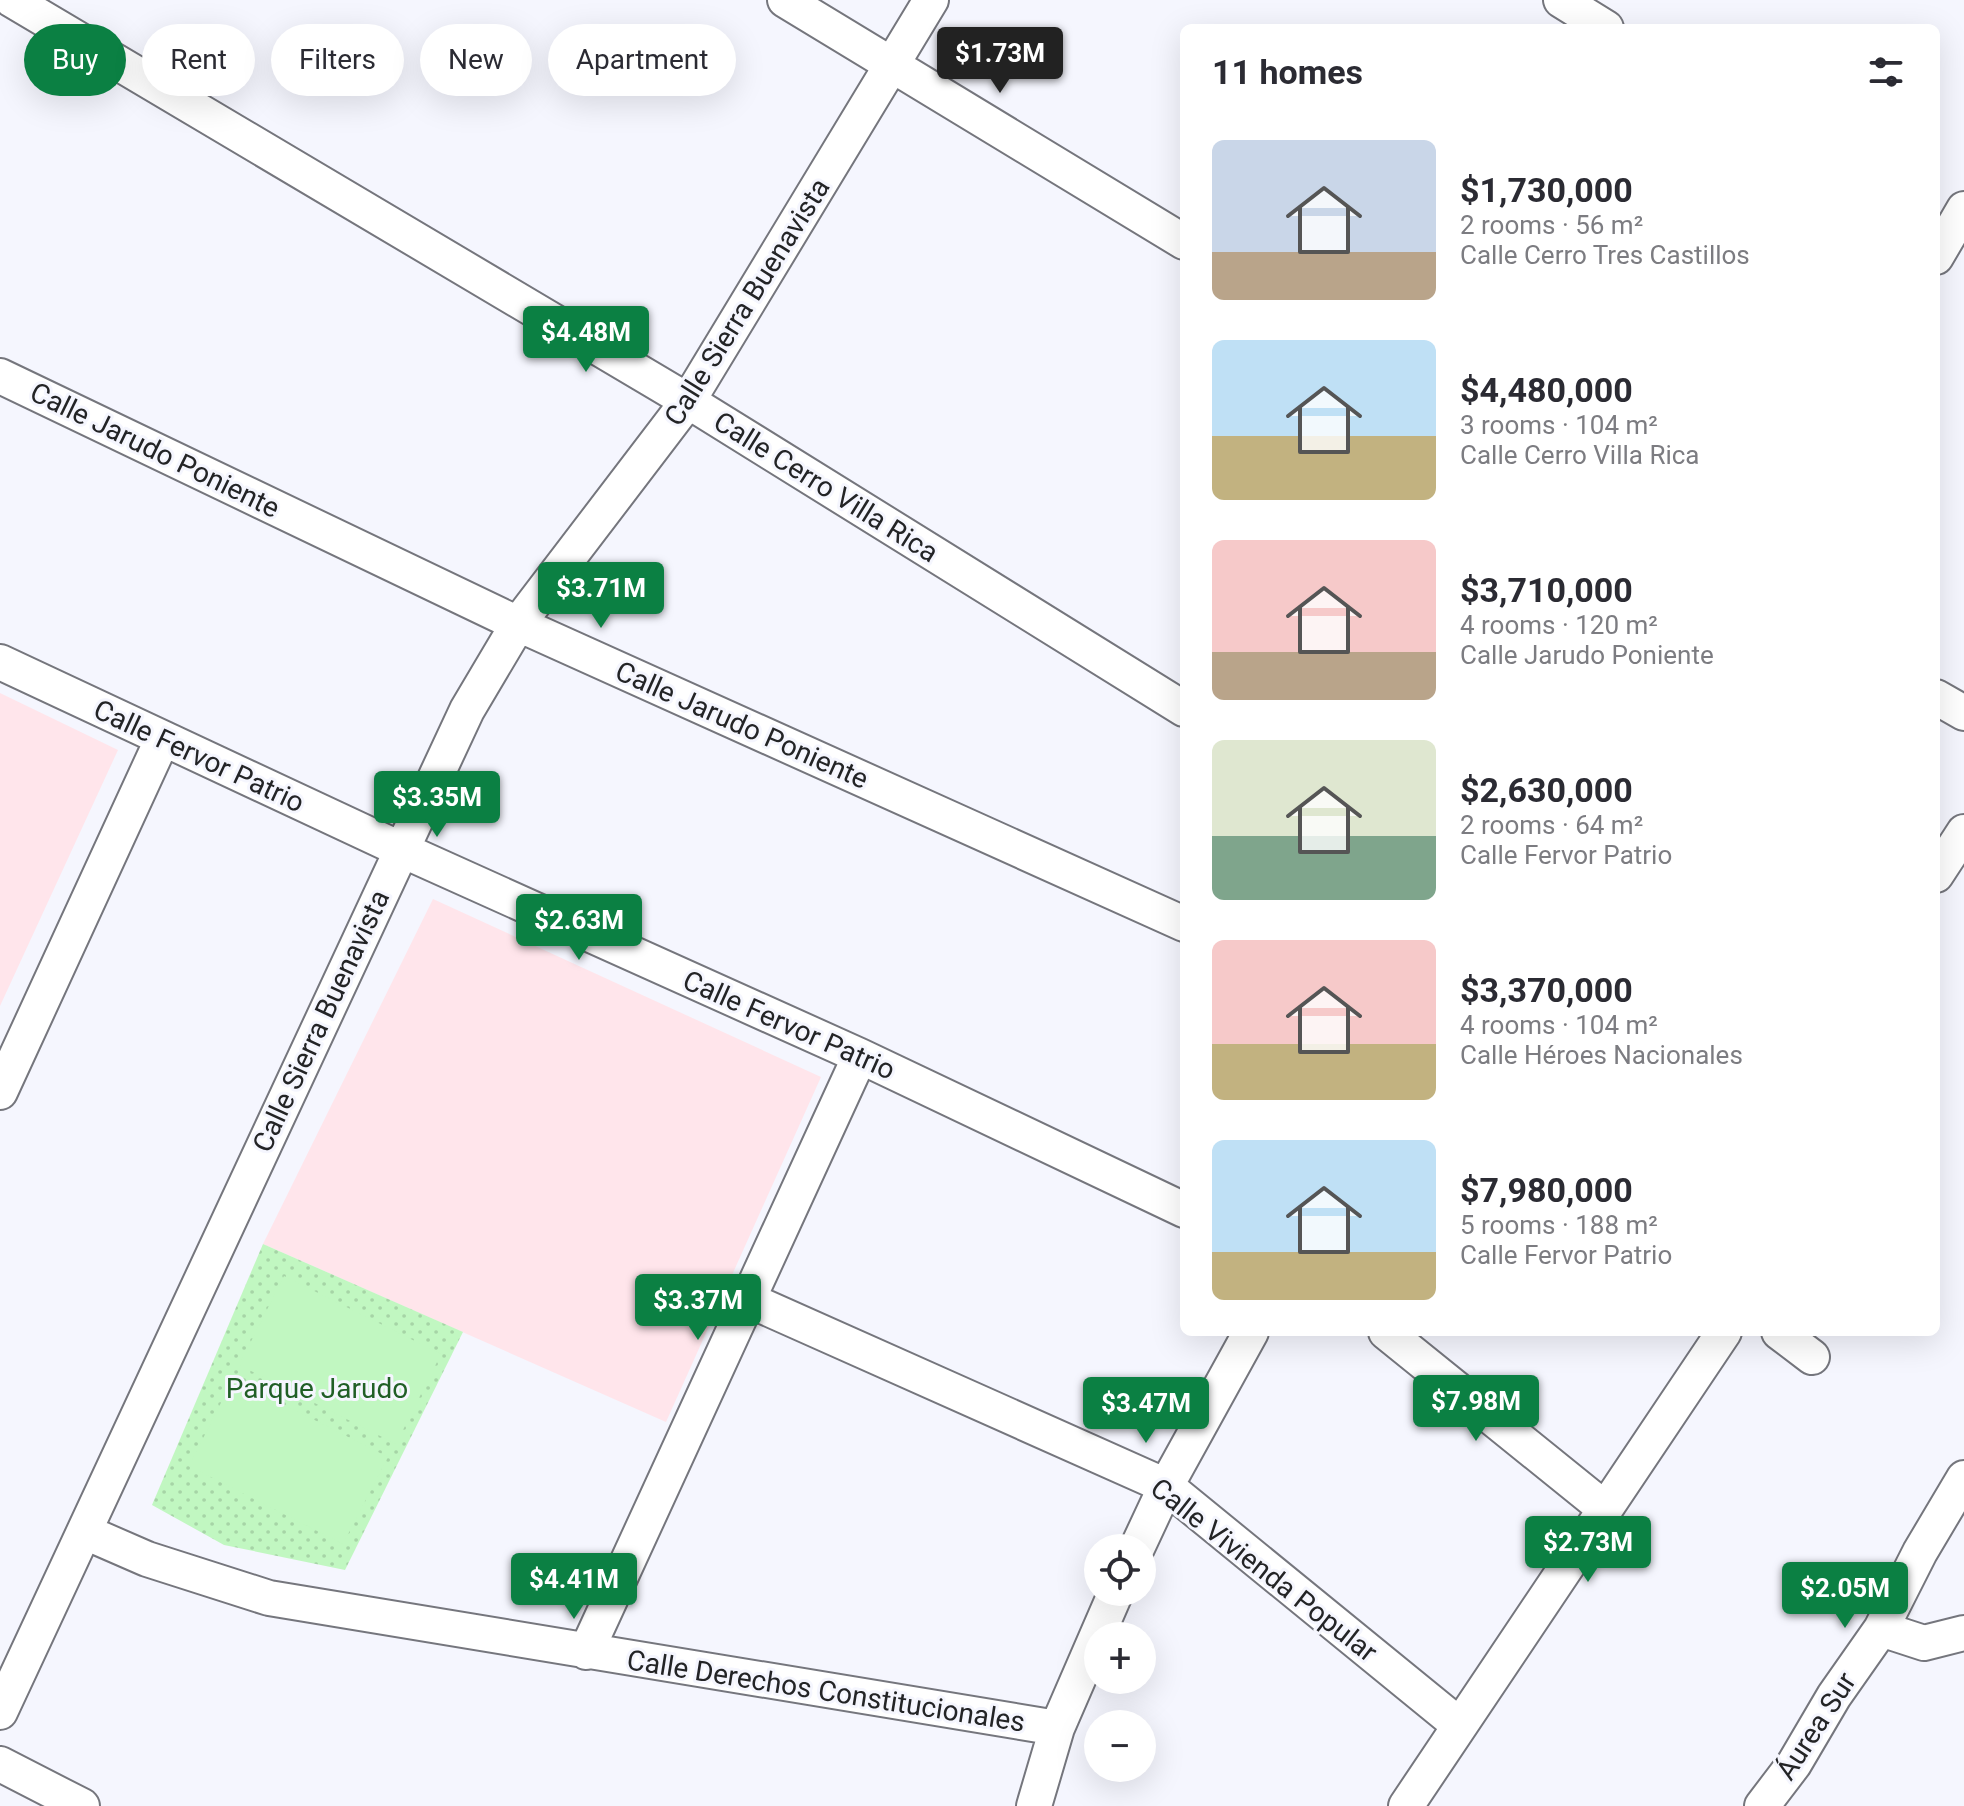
<!DOCTYPE html>
<html lang="en">
<head>
<meta charset="utf-8">
<style>
  :root { --surface:#fff; --page:#f2f2f3; --text:#2b2b33; --muted:#7c7c81; --accent:#0b8043 }
  body { margin:0; font-family:Roboto,sans-serif; background:var(--page); color:var(--text); height:100vh; display:flex; flex-direction:column; font-size:30px; white-space:nowrap }
  * { box-sizing:border-box; margin:0 }
  p { font-size:26px; color:var(--muted) }
  .icon { flex:none; width:44px; height:44px; fill:none; stroke:currentColor; stroke-width:2; stroke-linecap:round; stroke-linejoin:round }
  .map { position:relative; flex:1; overflow:hidden }
  .drawer { position:absolute; left:1180px; top:24px; width:760px; height:1312px; display:flex; flex-direction:column; background:var(--surface); border-radius:12px; box-shadow:0 8px 32px #0002 }
  .drawer>* { flex:none }
  .hud { position:absolute; left:24px; top:24px; width:760px; height:72px; display:flex; gap:16px }
  .fabs { position:absolute; left:1084px; top:1534px; display:grid; gap:16px }
  .fabs a { display:grid; place-items:center; width:72px; height:72px; border-radius:50%; background:var(--surface); box-shadow:0 8px 32px #0002; font-size:40px }
  .price { position:absolute; translate:-50% -68px; padding:0 18px; border-radius:8px; background:var(--accent); color:#fff; font-size:26px; line-height:52px; filter:drop-shadow(0 2px 4px #0008) }
  .price::after { content:''; position:absolute; left:50%; top:48px; width:24px; height:18px; margin-left:-12px; background:inherit; clip-path:polygon(0 0,100% 0,50% 100%) }
  .price.active { background:#222; color:#fff }
  ul { padding:0; list-style:none }
  li { display:flex; align-items:center; gap:24px; height:200px; padding:0 32px }
  li span { display:grid; place-items:center; flex:none; width:224px; height:160px; border-radius:12px; color:#555 }
  li>.icon { margin-inline-start:auto }
  span .icon { width:96px; height:96px; fill:#fffc; stroke-width:1 }
  li b { font-size:34px }
  h2 { display:flex; justify-content:space-between; align-items:center; height:96px; padding:0 32px; font-size:34px }
  .chip { padding:0 28px; border-radius:36px; background:var(--surface); box-shadow:0 8px 32px #0002; font-size:28px; line-height:72px }
  .chip.active { background:var(--accent); color:#fff }
  .map>svg:first-child { display:block }
</style>
</head>
<body>
<div class="map">
<svg width="1964" height="1806" viewBox="0 0 1964 1806">
  <defs>
    <pattern id="grass-dots" width="8" height="8" patternUnits="userSpaceOnUse" patternTransform="scale(2)"><rect width="8" height="8" fill="#c1f7c1"/><path d="M2 2h.1M6 6h.1" fill="none" stroke="#a6d4a6" stroke-width="1.8" stroke-linecap="round"/></pattern>
  </defs>
  <rect width="100%" height="100%" fill="#f5f6fe"/>
  <path fill="#ffe5eb" d="M0,693L118,750L0,1006Z
    M433,899L821,1077L666,1422L263,1244Z"/>
  <path fill="url(#grass-dots)" d="M263,1244L463,1332L345,1570L224,1545L152,1505Z"/>
  <path fill="#c1f7c1" d="M284,1276L441,1354L396,1444L239,1365Z
    M233,1379L388,1457L343,1544L189,1466Z"/>
  <g fill="none" stroke-linecap="round" stroke-linejoin="round">
    <g stroke="#75767d" stroke-width="38">
      <path id="street" d="M12,0L688,401L1184,709
        M785,0L1184,242
        M1561,0L1606,28
        M1936,257L1964,209
        M0,376L518,624L1184,924
        M0,662L400,849L860,1056L1184,1210
        M1936,697L1964,713
        M1936,875L1964,832
        M0,1092L162,740
        M749,1300L1166,1486L1459,1725
        M1386,1332L1604,1508
        M1779,1332L1812,1357
        M85,1532L147,1559L269,1598L1057,1728
        M1137,1548L1166,1486L1251,1332
        M1881,1629L1924,1643L1964,1633
        M586,1652L860,1056
        M0,1712L467,710L518,624L688,401L931,0
        M0,1764L82,1806
        M1034,1806L1057,1728L1116,1592
        M1406,1806L1724,1332
        M1762,1806L1794,1764L1834,1696L1881,1629L1920,1552L1964,1478"/>
    </g>
    <use href="#street" stroke="#fff" stroke-width="34"/>
  </g>
  <g text-anchor="middle" dominant-baseline="central" stroke-width="6" stroke-linejoin="round" paint-order="stroke">
    <g font-size="28" fill="#232426" stroke="#f5f6fe">
      <text transform="translate(747 302) rotate(-58)">Calle Sierra Buenavista</text>
      <text transform="translate(155 450) rotate(26)">Calle Jarudo Poniente</text>
      <text transform="translate(826 487) rotate(32)">Calle Cerro Villa Rica</text>
      <text transform="translate(742 725) rotate(24)">Calle Jarudo Poniente</text>
      <text transform="translate(199 756) rotate(25)">Calle Fervor Patrio</text>
      <text transform="translate(321 1021) rotate(-65)">Calle Sierra Buenavista</text>
      <text transform="translate(789 1025) rotate(24)">Calle Fervor Patrio</text>
      <text transform="translate(1264 1570) rotate(38)">Calle Vivienda Popular</text>
      <text transform="translate(826 1691) rotate(9)">Calle Derechos Constitucionales</text>
      <text transform="translate(1816 1726) rotate(-57)">Áurea Sur</text>
    </g>
    <g font-size="28" fill="#205f25" stroke="#f5f6fe">
      <text x="317" y="1388">Parque Jarudo</text>
    </g>
  </g>
</svg>
<div class="fabs">
<a><svg class="icon" aria-label="locate" viewBox="0 0 24 24"><circle cx="12" cy="12" r="6"/><path d="M12 2v4M12 18v4M2 12h4M18 12h4"/></svg></a>
<a>+</a>
<a>−</a>
</div>
<b class="price active" style="left:1000px;top:95px">$1.73M</b>
<b class="price" style="left:586px;top:374px">$4.48M</b>
<b class="price" style="left:601px;top:630px">$3.71M</b>
<b class="price" style="left:437px;top:839px">$3.35M</b>
<b class="price" style="left:579px;top:962px">$2.63M</b>
<b class="price" style="left:698px;top:1342px">$3.37M</b>
<b class="price" style="left:1476px;top:1443px">$7.98M</b>
<b class="price" style="left:1146px;top:1445px">$3.47M</b>
<b class="price" style="left:1588px;top:1584px">$2.73M</b>
<b class="price" style="left:574px;top:1621px">$4.41M</b>
<b class="price" style="left:1845px;top:1630px">$2.05M</b>
<div class="hud">
<a class="chip active">Buy</a>
<a class="chip">Rent</a>
<a class="chip">Filters</a>
<a class="chip">New</a>
<a class="chip">Apartment</a>
</div>
<section class="drawer">
<h2>11 homes<svg class="icon" aria-label="filters" viewBox="0 0 24 24"><path d="M4 7h16M4 17h16"/><circle cx="9" cy="7" r="2"/><circle cx="15" cy="17" r="2"/></svg></h2>
<ul>
<li><span style="background:linear-gradient(#c9d6e8 70%,#b9a48a 0)"><svg class="icon" aria-label="home" viewBox="0 0 24 24"><path d="M3 11l9-7 9 7M6 9v11h12V9"/></svg></span><div><b>$1,730,000</b><p>2 rooms · 56 m²</p><p>Calle Cerro Tres Castillos</p></div></li>
<li><span style="background:linear-gradient(#bfe0f5 60%,#c2b280 0)"><svg class="icon" aria-label="home" viewBox="0 0 24 24"><path d="M3 11l9-7 9 7M6 9v11h12V9"/></svg></span><div><b>$4,480,000</b><p>3 rooms · 104 m²</p><p>Calle Cerro Villa Rica</p></div></li>
<li><span style="background:linear-gradient(#f6c9c9 70%,#b9a48a 0)"><svg class="icon" aria-label="home" viewBox="0 0 24 24"><path d="M3 11l9-7 9 7M6 9v11h12V9"/></svg></span><div><b>$3,710,000</b><p>4 rooms · 120 m²</p><p>Calle Jarudo Poniente</p></div></li>
<li><span style="background:linear-gradient(#dfe7d0 60%,#7fa58c 0)"><svg class="icon" aria-label="home" viewBox="0 0 24 24"><path d="M3 11l9-7 9 7M6 9v11h12V9"/></svg></span><div><b>$2,630,000</b><p>2 rooms · 64 m²</p><p>Calle Fervor Patrio</p></div></li>
<li><span style="background:linear-gradient(#f6c9c9 65%,#c2b280 0)"><svg class="icon" aria-label="home" viewBox="0 0 24 24"><path d="M3 11l9-7 9 7M6 9v11h12V9"/></svg></span><div><b>$3,370,000</b><p>4 rooms · 104 m²</p><p>Calle Héroes Nacionales</p></div></li>
<li><span style="background:linear-gradient(#bfe0f5 70%,#c2b280 0)"><svg class="icon" aria-label="home" viewBox="0 0 24 24"><path d="M3 11l9-7 9 7M6 9v11h12V9"/></svg></span><div><b>$7,980,000</b><p>5 rooms · 188 m²</p><p>Calle Fervor Patrio</p></div></li>
</ul>
</section>
</div>
</body>
</html>
